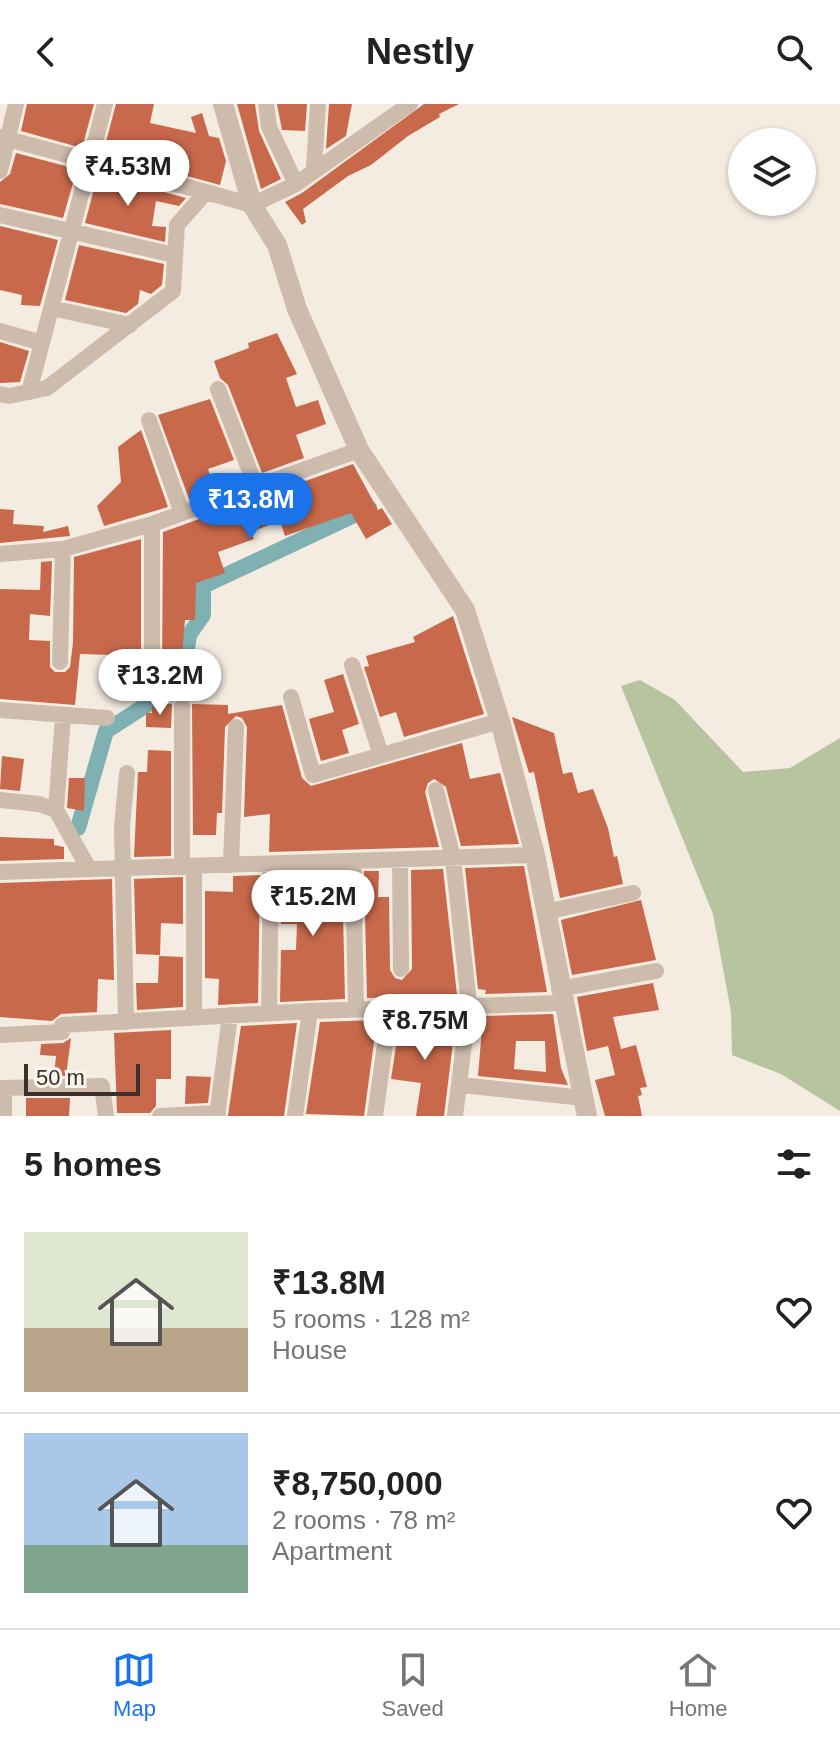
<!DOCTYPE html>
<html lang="en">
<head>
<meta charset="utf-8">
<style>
  :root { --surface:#fff; --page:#f2f2f2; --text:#222; --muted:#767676; --line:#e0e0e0; --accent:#1a73e8 }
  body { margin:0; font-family:Arial,sans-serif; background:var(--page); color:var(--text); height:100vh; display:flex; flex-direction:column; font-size:30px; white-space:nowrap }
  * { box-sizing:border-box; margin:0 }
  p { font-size:26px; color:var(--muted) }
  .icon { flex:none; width:44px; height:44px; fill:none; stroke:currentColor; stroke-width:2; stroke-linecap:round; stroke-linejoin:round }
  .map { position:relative; height:1012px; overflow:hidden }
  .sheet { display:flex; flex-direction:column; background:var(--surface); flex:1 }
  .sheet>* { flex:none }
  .fabs { position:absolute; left:728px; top:24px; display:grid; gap:16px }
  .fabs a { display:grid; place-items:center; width:88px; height:88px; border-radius:50%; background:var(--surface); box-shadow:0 2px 6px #0004; font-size:40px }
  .scale { position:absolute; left:24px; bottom:20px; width:116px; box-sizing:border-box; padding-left:8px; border:4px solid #3b302b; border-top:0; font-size:22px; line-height:28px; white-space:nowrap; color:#3b302b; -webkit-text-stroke:6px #fbf5ee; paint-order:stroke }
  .price { position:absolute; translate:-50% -68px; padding:0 18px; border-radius:28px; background:#fff; color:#222; font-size:26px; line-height:52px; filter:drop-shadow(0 2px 4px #0008) }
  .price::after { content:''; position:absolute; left:50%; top:48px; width:24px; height:18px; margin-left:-12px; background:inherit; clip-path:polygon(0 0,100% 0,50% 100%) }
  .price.selected { background:var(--accent); color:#fff }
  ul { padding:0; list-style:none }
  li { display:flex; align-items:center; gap:24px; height:200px; padding:0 24px }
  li+li { border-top:2px solid var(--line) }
  li span { display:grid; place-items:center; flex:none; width:224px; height:160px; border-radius:0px; color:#555 }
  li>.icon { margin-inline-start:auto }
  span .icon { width:96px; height:96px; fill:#fffc; stroke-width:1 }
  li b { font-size:34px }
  h2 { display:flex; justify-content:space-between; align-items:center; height:96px; padding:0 24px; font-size:34px }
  header { display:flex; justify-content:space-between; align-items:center; height:104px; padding:0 24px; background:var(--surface); font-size:36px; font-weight:700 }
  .menu { display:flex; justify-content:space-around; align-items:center; height:112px; border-top:2px solid var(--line); background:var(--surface); font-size:22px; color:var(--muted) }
  .menu a { display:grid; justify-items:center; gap:4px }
  .menu .selected { color:var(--accent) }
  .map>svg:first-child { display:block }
</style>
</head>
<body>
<header><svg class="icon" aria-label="back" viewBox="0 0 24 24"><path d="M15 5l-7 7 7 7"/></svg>Nestly<svg class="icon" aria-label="search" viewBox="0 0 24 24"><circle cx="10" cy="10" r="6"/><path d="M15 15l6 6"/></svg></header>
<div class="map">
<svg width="840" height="1012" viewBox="0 0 840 1012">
  <rect width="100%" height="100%" fill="#f4ebe1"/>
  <path fill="#b8c4a0" d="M640,576L675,596L743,668L790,664L840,634V1007L781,970L732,951L731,908L713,810L621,582Z"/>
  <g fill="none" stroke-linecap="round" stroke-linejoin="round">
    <path stroke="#7fb0b2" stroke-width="16" d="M78,724L106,627L182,578L189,531L203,511V482L369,404"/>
  </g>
  <path fill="#c8694b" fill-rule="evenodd" d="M27,0H94L82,44L21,27Z
    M116,0H154L150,19L196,29L191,13L202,9L209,32L219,34L226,57L220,81L103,49Z
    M237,0H255L259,27L281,75L261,85Z
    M277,0H307L305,27L282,26Z
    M329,0H352L346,32L326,45Z
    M424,0H459L439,10L440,13L408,32L371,61L348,72L303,105L306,118L302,121L285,98L302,89Z
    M16,49L77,65L63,114L0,100V78L10,70Z
    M98,70L186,94L179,102L156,97L152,122L166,123L165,138L85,119Z
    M0,122L58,136L40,202L21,201L22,191L0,186Z
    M79,141L164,160L162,181L151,190L140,186L138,200L126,209L65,196Z
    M277,229L297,270L286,274L296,303L318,296L326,320L296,331L304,354L262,369L228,281L220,274L214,257L249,244L248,239Z
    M0,238L29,247L20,278L0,279Z
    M210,295L234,356L208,365L215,386L189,395L158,311Z
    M141,326L168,403L104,422L97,402L121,378L118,343Z
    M353,360L378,406L382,404L392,420L366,435L351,409L285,432L280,417L251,428L254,435L218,448L225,469L196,479L195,516H185L180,573L162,571L163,428Z
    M0,405L14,406L13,420L44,422L43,428L68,422L70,432L0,439Z
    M141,435V568L113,567L114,551L80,550L75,601L0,595V485L40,486L41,458L52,457L50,512L30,510L29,536L50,537V563L55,568H65L70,563L73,539L74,453Z
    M453,512L484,610L404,633L396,608L380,613L364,563L369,562L366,552L415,538L413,533Z
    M343,570L359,620L342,626L349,649L321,657L309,615L334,608L324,576Z
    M160,599L172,600L171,624L146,623V609H152V603H160Z
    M192,600L228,601V610L282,601L302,674L311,682L462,639L470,675L500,669L519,740L461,742L446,683L434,675L428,679L425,688L439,743L269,748L270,710L244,713L247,623L242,614L236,612L225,623L222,709H217L216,731H193Z
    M512,613L554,629L563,670L572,668L578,689L593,685L608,724L614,753L617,752L623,780L560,794L534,668L529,669Z
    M148,646L171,647V752L134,753L138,668H147Z
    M2,652L24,655L20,687L0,685Z
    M69,674H85L84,707L67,704Z
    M0,733L54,735V741L64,743V755L0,757Z
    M524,762L547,888L485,890L486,886L478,885L465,764Z
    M443,765L457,891L367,894L364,767H379L378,793H389L390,866L395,874L402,876L412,865L411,766Z
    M342,768L345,895L280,898L281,846H296L297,820H281L282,770Z
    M260,771L258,899L218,901L219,875L205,874V787L233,788V772Z
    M183,773V820L161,819L160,851L136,850L134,775Z
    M112,775L114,876L98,875L97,908L61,910L52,917L0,913V779Z
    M641,796L656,856L572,871L561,816Z
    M159,852L183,853V903L137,906L136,879H158Z
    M653,879L659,906L613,913L621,945L636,941L647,983L640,984L642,991L638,992L642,1012H605L595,976L615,971L608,942L587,947L577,893Z
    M553,910L561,964L568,981L478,972L483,912ZM516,937H545L546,968L514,965Z
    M427,914L426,918L455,922L444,1012H416L421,979L391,975L400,915Z
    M377,916L364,1012L306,1010L320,918Z
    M297,919L284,1012H228L241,922Z
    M171,926V975H156V1002L150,1009H117L114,929Z
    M71,934L66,972H54L56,952L40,951L41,940L63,939Z
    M186,972L211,973L208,999L185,1000Z
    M26,994H70L69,1012H26Z"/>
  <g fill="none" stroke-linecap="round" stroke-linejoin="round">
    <path stroke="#cdbbac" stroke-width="16" d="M266,0L269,23L296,80
      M0,33L206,88
      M314,64L318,0
      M0,67L16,0
      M0,111L174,151
      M51,204L130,221
      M0,227L42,239
      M218,285L256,383
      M29,288L105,0
      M0,290L9,292L47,284L173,187L177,121L206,88L252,101L296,80L410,0
      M149,316L182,409
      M0,450L63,445L152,420L359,346
      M60,558L63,445
      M352,561L381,651
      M152,568V420
      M291,593L313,671L500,617
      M182,603V762
      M0,606L107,614
      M436,686L453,754L469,900L455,1012
      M0,696L39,700L56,706L89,765
      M56,706L63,613
      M400,756L401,865
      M353,757L356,905
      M231,761L236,623
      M0,768L535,751
      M545,808L633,789
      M559,885L656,867
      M269,909L271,760
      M194,913V762
      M126,918L122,723L127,669
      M0,931L62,928V921L310,907L562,899
      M461,981L583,994
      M0,984L102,982L106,1012
      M4,984V1012
      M160,1012L218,1009
      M217,1012L230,911
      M295,1012L310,907
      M375,1012L390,905"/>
    <path stroke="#cdbbac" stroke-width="20" d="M223,0L252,101L277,141L297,205L359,346L465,506L500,617L535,751L587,1012"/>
  </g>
</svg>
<div class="fabs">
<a><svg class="icon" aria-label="layers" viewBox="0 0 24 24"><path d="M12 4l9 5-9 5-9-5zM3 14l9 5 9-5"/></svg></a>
</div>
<div class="scale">50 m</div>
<b class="price" style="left:128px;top:104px">₹4.53M</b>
<b class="price selected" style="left:251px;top:437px">₹13.8M</b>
<b class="price" style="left:160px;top:613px">₹13.2M</b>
<b class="price" style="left:313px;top:834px">₹15.2M</b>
<b class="price" style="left:425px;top:958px">₹8.75M</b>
</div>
<section class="sheet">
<h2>5 homes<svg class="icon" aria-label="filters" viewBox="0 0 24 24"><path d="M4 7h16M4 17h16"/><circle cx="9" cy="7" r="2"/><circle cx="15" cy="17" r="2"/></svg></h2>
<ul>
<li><span style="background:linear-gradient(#dfe7d0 60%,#b9a48a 0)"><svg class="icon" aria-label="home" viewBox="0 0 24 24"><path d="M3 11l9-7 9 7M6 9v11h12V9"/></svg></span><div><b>₹13.8M</b><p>5 rooms · 128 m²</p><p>House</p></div><svg class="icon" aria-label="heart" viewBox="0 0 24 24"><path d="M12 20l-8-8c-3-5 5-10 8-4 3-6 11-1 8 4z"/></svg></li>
<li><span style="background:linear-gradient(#a9c7e8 70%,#7fa58c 0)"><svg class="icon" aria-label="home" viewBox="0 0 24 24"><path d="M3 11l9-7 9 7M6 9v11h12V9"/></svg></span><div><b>₹8,750,000</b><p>2 rooms · 78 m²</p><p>Apartment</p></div><svg class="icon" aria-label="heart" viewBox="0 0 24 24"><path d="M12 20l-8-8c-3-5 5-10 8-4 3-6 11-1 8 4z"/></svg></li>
</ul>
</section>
<nav class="menu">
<a class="selected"><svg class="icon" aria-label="map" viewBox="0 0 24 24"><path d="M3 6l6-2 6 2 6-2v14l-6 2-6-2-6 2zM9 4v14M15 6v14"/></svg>Map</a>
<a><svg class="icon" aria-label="saved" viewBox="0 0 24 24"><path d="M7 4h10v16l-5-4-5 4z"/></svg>Saved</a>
<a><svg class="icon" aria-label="home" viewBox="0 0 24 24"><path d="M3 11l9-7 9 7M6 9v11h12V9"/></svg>Home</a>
</nav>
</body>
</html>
